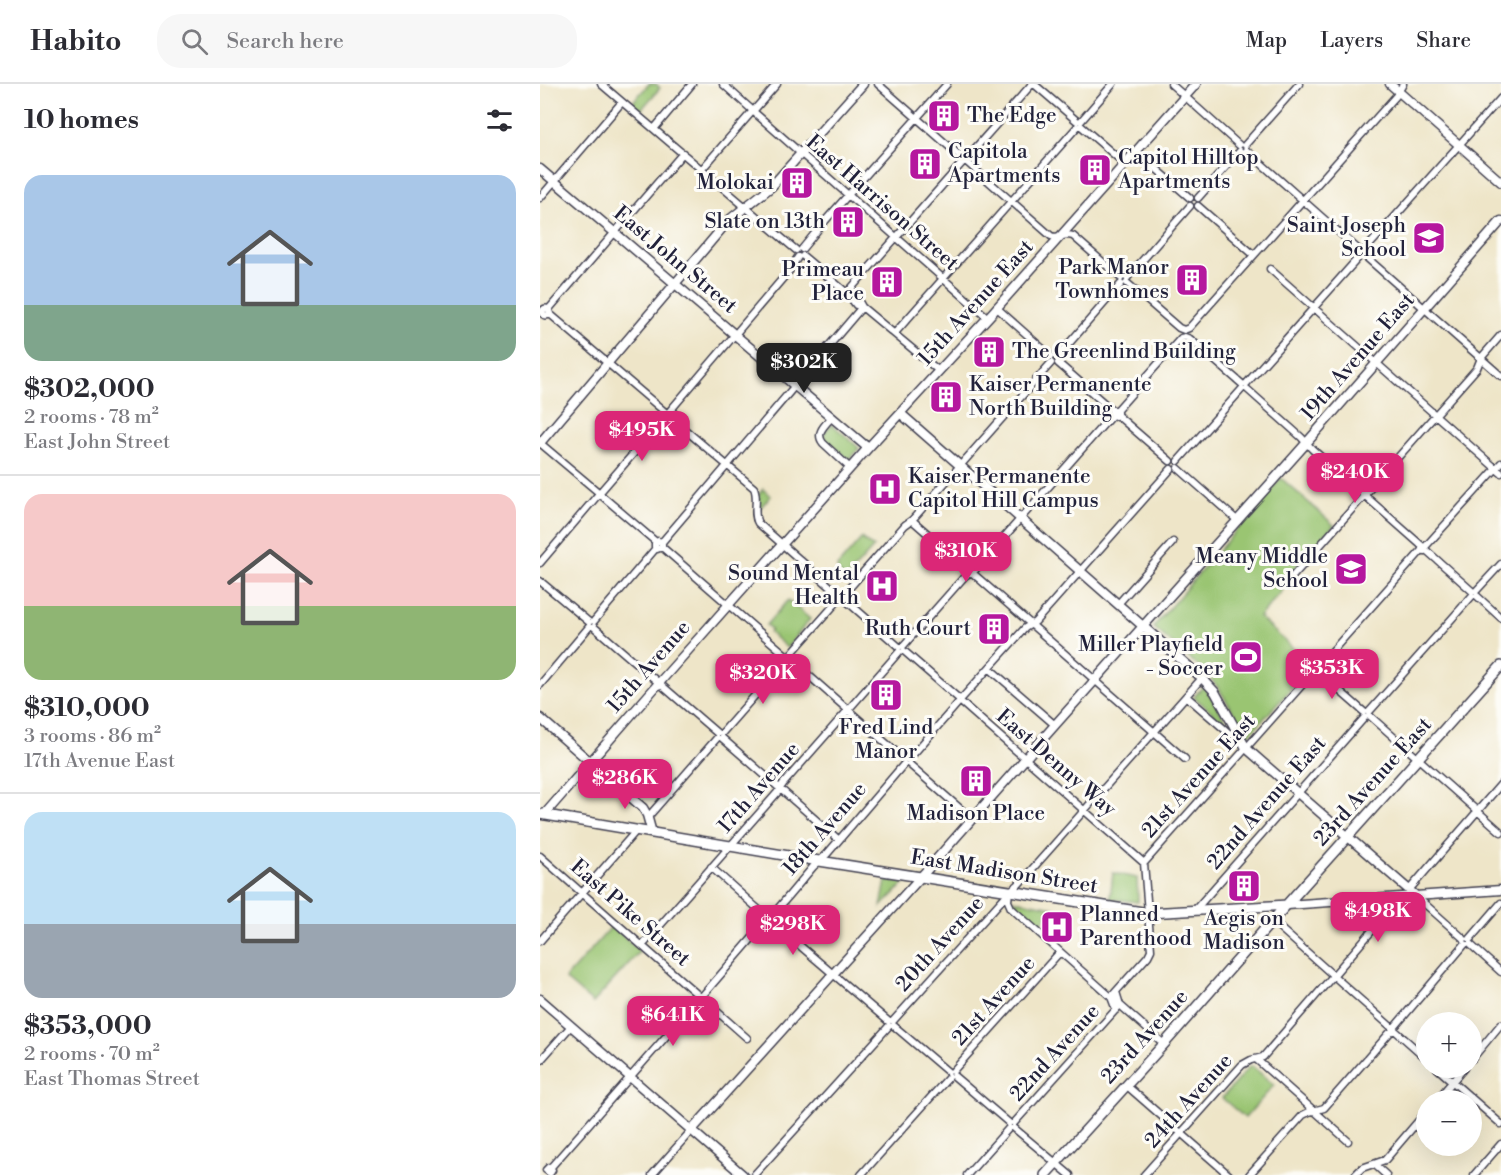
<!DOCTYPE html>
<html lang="en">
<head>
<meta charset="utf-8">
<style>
  :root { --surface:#fff; --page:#f7f7f7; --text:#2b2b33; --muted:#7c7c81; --line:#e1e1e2; --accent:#db2777 }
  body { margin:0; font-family:"Libre Bodoni",serif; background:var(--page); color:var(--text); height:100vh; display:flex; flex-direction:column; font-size:22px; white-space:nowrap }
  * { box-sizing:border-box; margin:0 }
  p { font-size:20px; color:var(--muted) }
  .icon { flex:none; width:33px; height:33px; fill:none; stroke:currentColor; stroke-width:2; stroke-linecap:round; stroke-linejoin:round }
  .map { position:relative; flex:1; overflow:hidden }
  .panel { display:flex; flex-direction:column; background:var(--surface); width:540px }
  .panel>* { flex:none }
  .tools { position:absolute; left:876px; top:928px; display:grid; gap:12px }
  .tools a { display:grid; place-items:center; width:66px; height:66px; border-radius:50%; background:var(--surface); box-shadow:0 6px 24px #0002; font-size:30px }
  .price { position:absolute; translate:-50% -51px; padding:0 14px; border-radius:12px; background:var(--accent); color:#fff; font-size:20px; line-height:39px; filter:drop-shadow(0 2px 3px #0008) }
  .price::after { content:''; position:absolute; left:50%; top:36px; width:18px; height:14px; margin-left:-9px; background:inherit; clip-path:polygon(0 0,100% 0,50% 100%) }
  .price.active { background:#222; color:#fff }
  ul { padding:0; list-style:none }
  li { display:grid; align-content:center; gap:12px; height:318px; padding:0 24px }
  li+li { border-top:2px solid var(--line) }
  li span { display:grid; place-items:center; height:186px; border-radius:18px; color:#555 }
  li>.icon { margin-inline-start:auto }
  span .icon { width:108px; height:108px; fill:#fffc; stroke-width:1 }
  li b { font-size:26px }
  h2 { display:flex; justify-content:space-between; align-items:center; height:72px; padding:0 24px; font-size:26px }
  header { display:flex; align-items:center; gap:36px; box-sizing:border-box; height:84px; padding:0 30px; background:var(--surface); border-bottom:2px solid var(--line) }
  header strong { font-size:28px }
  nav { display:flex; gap:33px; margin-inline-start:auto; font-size:21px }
  .search { width:420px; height:54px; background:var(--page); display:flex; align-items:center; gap:15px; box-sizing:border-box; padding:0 21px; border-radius:24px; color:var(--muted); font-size:22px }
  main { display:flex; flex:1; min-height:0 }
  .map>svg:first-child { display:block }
</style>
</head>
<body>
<header>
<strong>Habito</strong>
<div class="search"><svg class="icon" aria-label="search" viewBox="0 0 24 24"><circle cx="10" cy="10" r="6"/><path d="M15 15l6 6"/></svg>Search here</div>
<nav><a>Map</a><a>Layers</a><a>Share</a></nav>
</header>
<main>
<section class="panel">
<h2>10 homes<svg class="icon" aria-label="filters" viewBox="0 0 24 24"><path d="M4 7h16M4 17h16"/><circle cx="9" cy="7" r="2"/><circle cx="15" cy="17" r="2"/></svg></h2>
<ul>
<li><span style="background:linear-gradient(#a9c7e8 70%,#7fa58c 0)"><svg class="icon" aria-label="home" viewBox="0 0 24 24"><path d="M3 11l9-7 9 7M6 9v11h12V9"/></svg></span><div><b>$302,000</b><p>2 rooms · 78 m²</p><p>East John Street</p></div></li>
<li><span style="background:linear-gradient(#f6c9c9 60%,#8fb573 0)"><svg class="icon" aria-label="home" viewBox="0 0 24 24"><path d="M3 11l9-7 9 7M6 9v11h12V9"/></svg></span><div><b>$310,000</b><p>3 rooms · 86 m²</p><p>17th Avenue East</p></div></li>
<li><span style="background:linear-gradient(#bfe0f5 60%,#9aa5b1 0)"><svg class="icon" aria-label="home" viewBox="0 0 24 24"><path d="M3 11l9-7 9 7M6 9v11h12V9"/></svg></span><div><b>$353,000</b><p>2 rooms · 70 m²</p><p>East Thomas Street</p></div></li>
</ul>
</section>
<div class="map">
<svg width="961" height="1091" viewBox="0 0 961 1091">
  <rect width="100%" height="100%" fill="#fdfcf7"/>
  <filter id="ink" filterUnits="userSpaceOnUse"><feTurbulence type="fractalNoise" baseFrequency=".0167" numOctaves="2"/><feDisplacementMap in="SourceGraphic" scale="12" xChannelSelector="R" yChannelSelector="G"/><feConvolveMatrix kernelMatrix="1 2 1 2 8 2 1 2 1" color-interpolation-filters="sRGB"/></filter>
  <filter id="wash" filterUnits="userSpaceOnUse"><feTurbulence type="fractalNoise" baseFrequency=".008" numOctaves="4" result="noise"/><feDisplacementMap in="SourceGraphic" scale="24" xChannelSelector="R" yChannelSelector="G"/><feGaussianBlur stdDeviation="1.35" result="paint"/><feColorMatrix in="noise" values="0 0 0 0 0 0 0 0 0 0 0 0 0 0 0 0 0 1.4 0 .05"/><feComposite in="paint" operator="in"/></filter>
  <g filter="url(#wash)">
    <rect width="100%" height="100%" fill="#eee5c8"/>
    <path fill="#9ac572" stroke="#5e7456" stroke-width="1.5" d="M109,0H116L120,4L100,27L91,20Z
      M292,340L319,364L309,376L284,354V349Z
      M817,381L831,393L824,401L810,389Z
      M741,394L794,441L739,502L743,506L719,533L772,582L708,652L679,605L667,590L613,543Z
      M223,405L231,412L219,425V410Z
      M322,454L325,458L334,463L301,500L297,497L302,491L298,488L297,483Z
      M248,516L270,535L247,564L229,548L231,545L226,541Z
      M664,601L690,644L654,613Z
      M573,789L597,794L598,818L570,815Z
      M346,797L365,799L341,823Z
      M474,816L514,823L500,841L473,817Z
      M72,842L100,867L53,919L25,895Z
      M710,982H712L734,1001L705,1034L682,1014Z"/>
  </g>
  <g filter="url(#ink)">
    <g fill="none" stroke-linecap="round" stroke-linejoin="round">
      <g stroke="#413f50" stroke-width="9">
        <path id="street" d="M61,0L256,166
          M183,0L211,25
          M338,0L511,152C518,155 525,149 533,152L581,194
          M494,0L537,37
          M631,0L699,61
          M215,25L237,0
          M215,29L448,234
          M541,37L573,0
          M541,42L585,80
          M114,45L152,0
          M705,61L759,0
          M706,66L819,166
          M596,67L650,114
          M162,85L211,29
          M0,114L82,18
          M658,114L700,67
          M658,122L714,171
          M262,165L285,137L407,0
          M826,165L961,14
          M263,172L307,209L316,221L322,223L399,287
          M826,173L961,292
          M730,185L961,389
          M587,194L650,122
          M587,199L639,244L644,246L649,244L856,12L863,0
          M307,209L492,0
          M307,209L317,214L322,223
          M457,224L511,272
          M2.5 228a3.5 3.5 0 1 1 7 0a3.5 3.5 0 1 1-7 0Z
          M9,225L143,69
          M10,230L125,328
          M355,249L537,43
          M518,272L581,200
          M518,279L572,326
          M706,300L819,173
          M707,305L761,353L772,365L882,462
          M577,326L641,254L645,253L650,255L702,300
          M129,328L249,187L258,173
          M577,331V326H572V330L575,332L577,331L630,377
          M130,333L214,404C219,415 212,429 218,439L359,563
          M292,333C285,341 275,349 283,359L310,384
          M0,359L57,407
          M638,377L702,305
          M638,384L698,437
          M61,407L125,333
          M61,411L116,458
          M372,436L645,675
          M122,458L322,223
          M886,462L961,379
          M122,463L117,465L115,463V459L118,457L122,458V463L246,571
          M882,465L884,467L886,466L932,507
          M0,479L57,412
          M0,497L49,538
          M745,501L937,284L941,274L961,251
          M936,507L961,480
          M937,512L961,534
          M578,520L633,458
          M54,537L116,464
          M54,543L177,649
          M363,562L425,492L435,486L572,331
          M364,567L418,614
          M250,571L365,441L372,436L511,279
          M250,575L364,675
          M449,584L515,641
          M776,586L824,628
          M0,601L49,543
          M646,612L690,650L699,651
          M422,614L485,544L495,538L631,385
          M422,619L604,779L611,866L608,872L571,913
          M829,628L932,512
          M830,632L961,748
          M182,649L246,576
          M182,654L299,756
          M369,675L418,619
          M369,680L432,735
          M108,733L177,654
          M0,772L158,911
          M604,779L882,466
          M171,783L227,833
          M869,806L961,700
          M469,808L468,817L471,824L571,913L576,926
          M876,812L924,855
          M654,827L825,633
          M231,833L273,783L287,770L364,680
          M231,837L348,937
          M732,837L886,974
          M930,855L961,819
          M0,857L96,747
          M930,860L961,888
          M102,862L237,709L243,700L359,568
          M576,908L580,921L624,960
          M163,911L227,837
          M163,915L207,954
          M353,937L470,807L478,801L662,594
          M354,942L408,988
          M932,975L961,940
          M717,976L808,1057
          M0,977L31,942
          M897,984L961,1040
          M413,987L520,868
          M414,992L469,1039
          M586,1001L689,1091
          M896,1017L924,984
          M474,1039L580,921
          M474,1044L530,1091
          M834,1080L846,1091
          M9,1083L12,1086L10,1089L6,1086Z
          M11,1083L158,916
          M112,1091L151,1047
          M214,1091L349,942
          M321,1091L409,993
          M427,1091L469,1044
          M604,1091L702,981L711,976L723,973L855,820L856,814
          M709,1091L763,1031L769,1028L784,1024L853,945L925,860
          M815,1091L822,1084L845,1076L886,1028
          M934,1091L961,1060"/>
      </g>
      <g stroke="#413f50" stroke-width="11">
        <path id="secondary" d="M850,0L961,98
          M0,85L328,364
          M360,329L662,594L675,608L706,664L876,812
          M0,359L189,136L231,103L323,0
          M0,634L103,724L107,731L112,749
          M4,731L119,599L328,364L453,228L656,0
          M747,821L961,806
          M0,915L203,1091
          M151,1047L387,786L515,641L762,364L961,137"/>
      </g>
      <g stroke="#413f50" stroke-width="12">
        <path id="primary" d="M0,730L273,776L609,829L747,821
          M505,1091L624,960L732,837L961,582"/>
      </g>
      <use href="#street" stroke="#fff" stroke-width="6"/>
      <use href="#secondary" stroke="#fff" stroke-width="8"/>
      <use href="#primary" stroke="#fff" stroke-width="9"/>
    </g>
  </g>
  <defs>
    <g id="building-square" transform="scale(1.725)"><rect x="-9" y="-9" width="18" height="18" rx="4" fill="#b5179e" stroke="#fdfcf7"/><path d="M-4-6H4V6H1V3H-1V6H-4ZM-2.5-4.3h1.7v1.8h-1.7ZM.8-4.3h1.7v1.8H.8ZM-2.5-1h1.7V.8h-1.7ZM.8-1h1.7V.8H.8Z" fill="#fff"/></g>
    <g id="school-square" transform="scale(1.725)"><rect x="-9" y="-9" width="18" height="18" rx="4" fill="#b5179e" stroke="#fdfcf7"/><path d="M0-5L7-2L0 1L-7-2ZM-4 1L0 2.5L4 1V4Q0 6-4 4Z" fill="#fff"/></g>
    <g id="hospital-square" transform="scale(1.725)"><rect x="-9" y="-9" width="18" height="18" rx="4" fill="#b5179e" stroke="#fdfcf7"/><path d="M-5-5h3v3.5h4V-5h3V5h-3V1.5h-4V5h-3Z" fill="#fff"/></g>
    <g id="stadium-square" transform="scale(1.725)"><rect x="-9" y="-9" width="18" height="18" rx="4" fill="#b5179e" stroke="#fdfcf7"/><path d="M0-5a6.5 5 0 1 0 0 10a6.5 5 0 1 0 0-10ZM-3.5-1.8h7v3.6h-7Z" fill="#fff"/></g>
  </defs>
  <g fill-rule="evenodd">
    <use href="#building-square" x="404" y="32"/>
    <use href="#building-square" x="385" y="80"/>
    <use href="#building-square" x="555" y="86"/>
    <use href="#building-square" x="257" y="99"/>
    <use href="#building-square" x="308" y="138"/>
    <use href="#school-square" x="889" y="154"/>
    <use href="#building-square" x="652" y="196"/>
    <use href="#building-square" x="347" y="198"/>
    <use href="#building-square" x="449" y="268"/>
    <use href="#building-square" x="406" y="313"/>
    <use href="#hospital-square" x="345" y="405"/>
    <use href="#school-square" x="811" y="485"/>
    <use href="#hospital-square" x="342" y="502"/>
    <use href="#building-square" x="454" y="545"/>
    <use href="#stadium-square" x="706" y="573"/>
    <use href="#building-square" x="346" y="611"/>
    <use href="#building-square" x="436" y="697"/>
    <use href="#building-square" x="704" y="802"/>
    <use href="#hospital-square" x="517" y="843"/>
  </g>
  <g text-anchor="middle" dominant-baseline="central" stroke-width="6" stroke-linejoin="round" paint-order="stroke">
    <g font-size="21" fill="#22223b" stroke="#fdfcf7" text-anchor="end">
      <text x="427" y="32" text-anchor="start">The Edge</text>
      <text x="408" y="68" text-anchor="start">Capitola<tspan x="408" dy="24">Apartments</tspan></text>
      <text x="578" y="74" text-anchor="start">Capitol Hilltop<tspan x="578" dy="24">Apartments</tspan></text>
      <text x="234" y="99">Molokai</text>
      <text x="285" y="138">Slate on 13th</text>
      <text x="866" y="142">Saint Joseph<tspan x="866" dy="24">School</tspan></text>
      <text x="629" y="184">Park Manor<tspan x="629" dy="24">Townhomes</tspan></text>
      <text x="324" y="186">Primeau<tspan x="324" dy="24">Place</tspan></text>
      <text x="472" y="268" text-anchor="start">The Greenlind Building</text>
      <text x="429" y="301" text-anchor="start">Kaiser Permanente<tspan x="429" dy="24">North Building</tspan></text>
      <text x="368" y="393" text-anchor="start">Kaiser Permanente<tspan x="368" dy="24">Capitol Hill Campus</tspan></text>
      <text x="788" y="473">Meany Middle<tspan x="788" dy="24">School</tspan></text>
      <text x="319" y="490">Sound Mental<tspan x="319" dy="24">Health</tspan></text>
      <text x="431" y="545">Ruth Court</text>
      <text x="683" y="561">Miller Playfield<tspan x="683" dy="24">- Soccer</tspan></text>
      <text x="346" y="644" text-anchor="middle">Fred Lind<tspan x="346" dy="24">Manor</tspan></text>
      <text x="436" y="730" text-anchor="middle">Madison Place</text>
      <text x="540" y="831" text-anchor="start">Planned<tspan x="540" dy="24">Parenthood</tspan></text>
      <text x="704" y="835" text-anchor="middle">Aegis on<tspan x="704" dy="24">Madison</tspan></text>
    </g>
    <g font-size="21" fill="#22223b" stroke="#fdfcf7">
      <text transform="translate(342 119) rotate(41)">East Harrison Street</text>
      <text transform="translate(135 176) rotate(40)">East John Street</text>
      <text transform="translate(436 219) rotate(-48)">15th Avenue East</text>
      <text transform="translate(818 273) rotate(-49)">19th Avenue East</text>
      <text transform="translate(109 583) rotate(-49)">15th Avenue</text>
      <text transform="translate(516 679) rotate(41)">East Denny Way</text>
      <text transform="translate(659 692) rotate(-48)">21st Avenue East</text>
      <text transform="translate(833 698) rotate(-48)">23rd Avenue East</text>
      <text transform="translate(219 704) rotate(-49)">17th Avenue</text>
      <text transform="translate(727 719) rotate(-49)">22nd Avenue East</text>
      <text transform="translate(285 745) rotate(-49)">18th Avenue</text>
      <text transform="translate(464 788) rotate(9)">East Madison Street</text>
      <text transform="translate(90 829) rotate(41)">East Pike Street</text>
      <text transform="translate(400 860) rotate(-48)">20th Avenue</text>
      <text transform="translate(454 917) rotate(-48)">21st Avenue</text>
      <text transform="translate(605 953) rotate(-48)">23rd Avenue</text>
      <text transform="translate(515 969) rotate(-48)">22nd Avenue</text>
      <text transform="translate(649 1017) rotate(-48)">24th Avenue</text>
    </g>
  </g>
</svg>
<div class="tools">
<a>+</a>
<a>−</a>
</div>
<b class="price active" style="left:264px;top:310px">$302K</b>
<b class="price" style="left:102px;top:378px">$495K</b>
<b class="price" style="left:815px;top:420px">$240K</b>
<b class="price" style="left:426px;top:499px">$310K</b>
<b class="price" style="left:792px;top:616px">$353K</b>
<b class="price" style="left:223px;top:621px">$320K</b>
<b class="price" style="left:85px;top:726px">$286K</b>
<b class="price" style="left:838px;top:859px">$498K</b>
<b class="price" style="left:253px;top:872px">$298K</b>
<b class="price" style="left:133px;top:963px">$641K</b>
</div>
</main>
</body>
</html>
